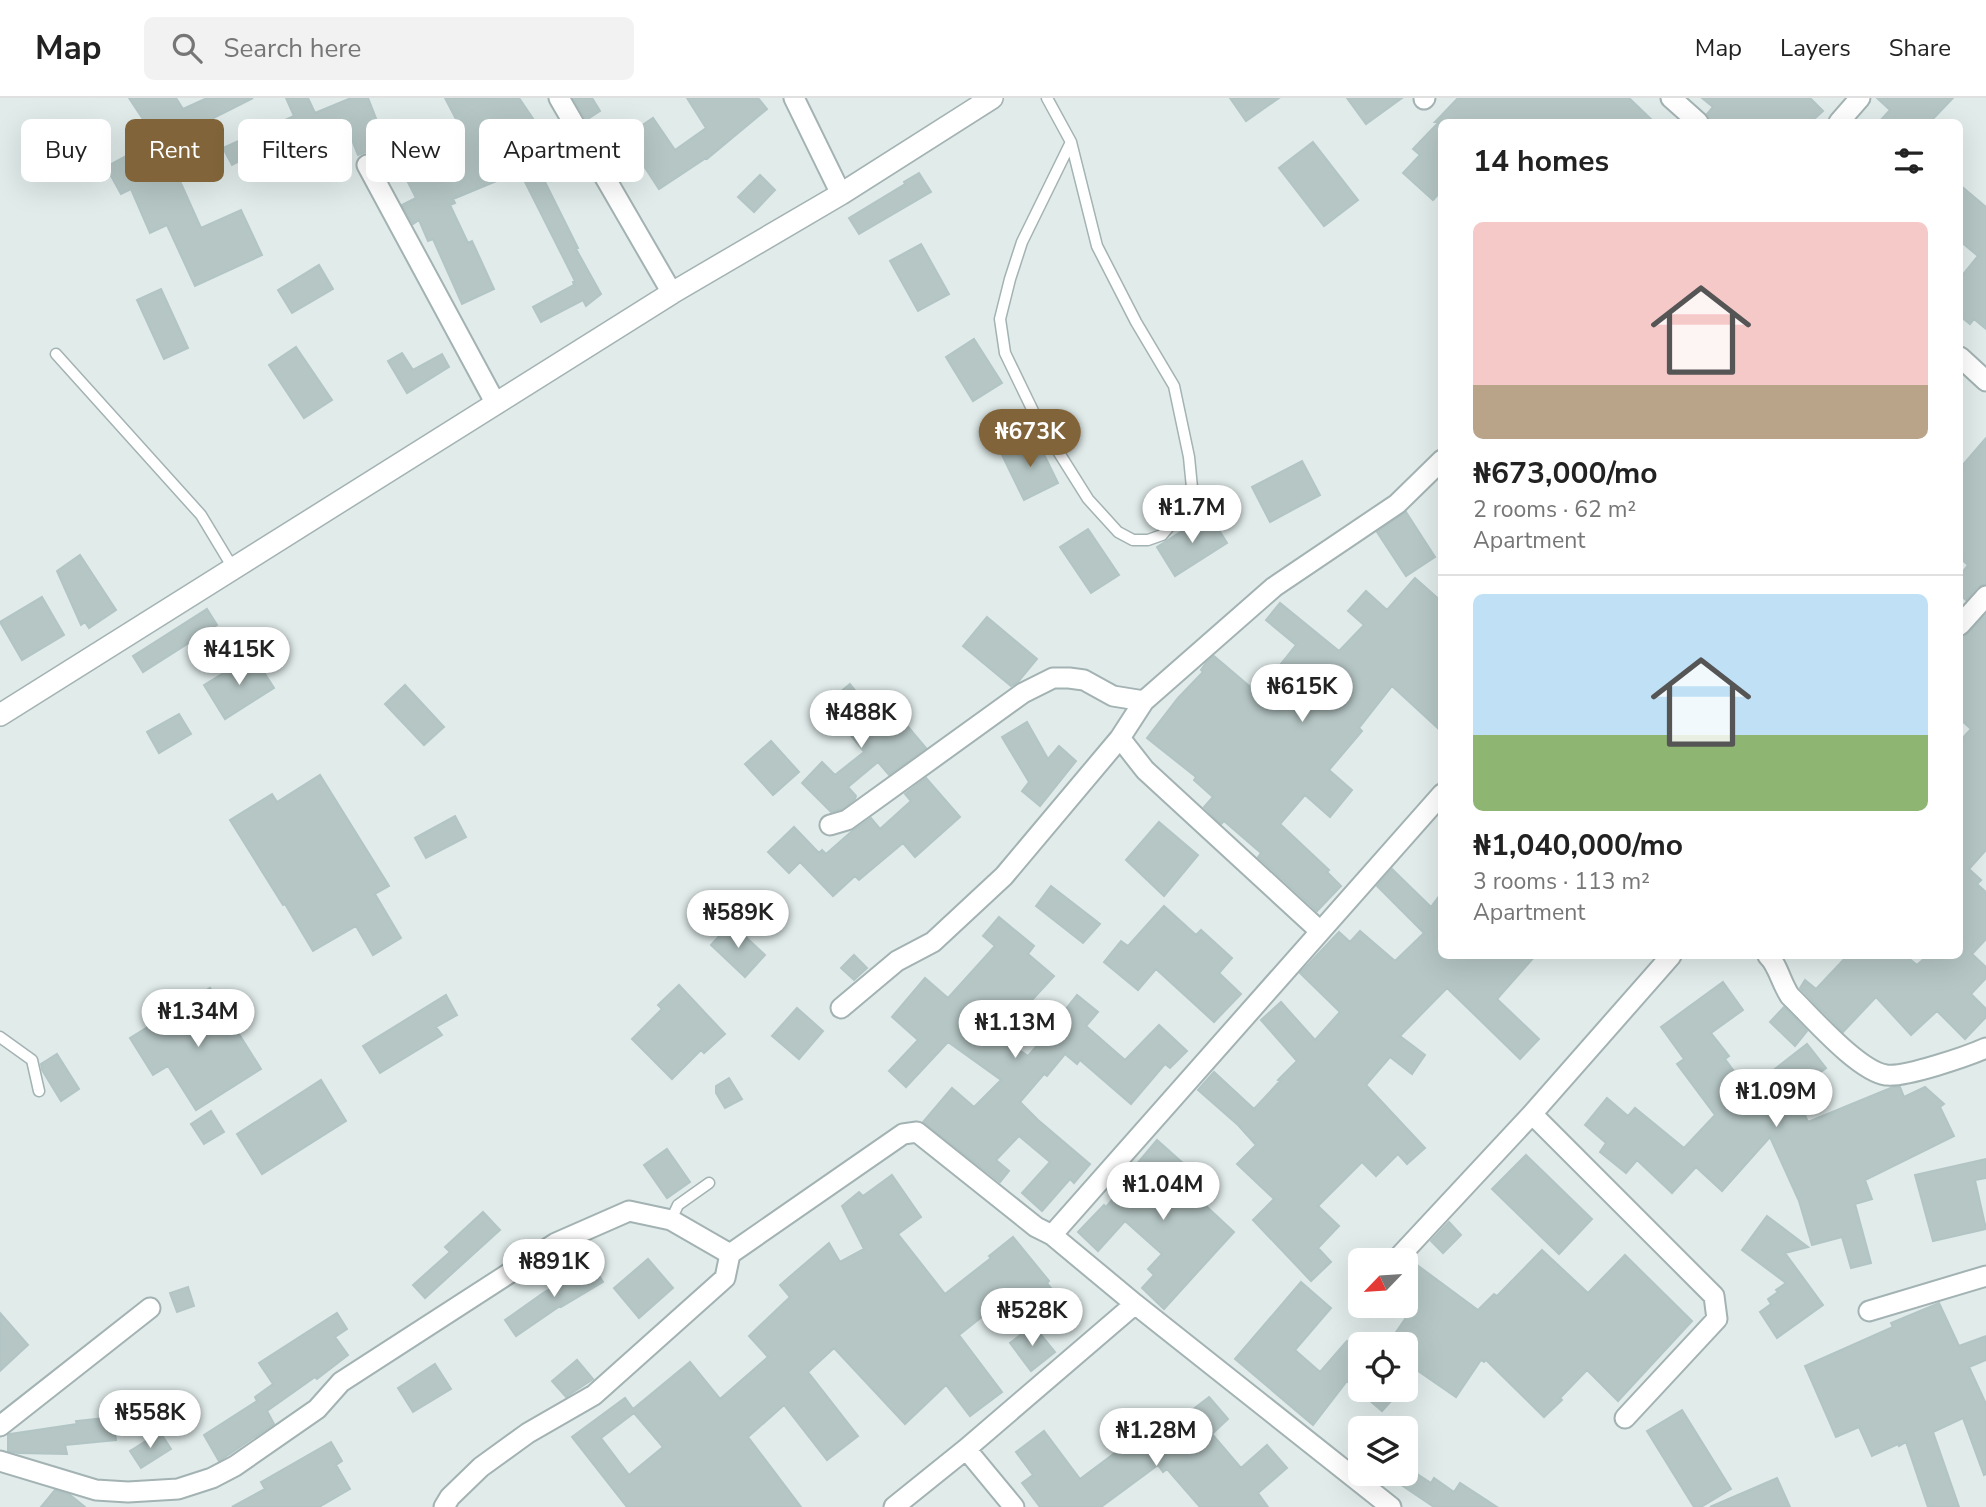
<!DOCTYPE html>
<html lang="en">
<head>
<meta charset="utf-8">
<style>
  :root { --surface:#fff; --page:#f2f2f2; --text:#222; --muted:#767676; --line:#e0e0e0; --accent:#816439 }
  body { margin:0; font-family:"Nunito Sans",sans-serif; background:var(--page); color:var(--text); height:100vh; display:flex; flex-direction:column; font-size:26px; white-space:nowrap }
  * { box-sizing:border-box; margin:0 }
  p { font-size:23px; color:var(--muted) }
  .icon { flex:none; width:38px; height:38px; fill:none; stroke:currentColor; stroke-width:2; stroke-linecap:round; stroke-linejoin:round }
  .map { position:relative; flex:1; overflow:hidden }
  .side { position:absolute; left:1438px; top:21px; width:525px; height:840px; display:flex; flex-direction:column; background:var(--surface); border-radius:10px; box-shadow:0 7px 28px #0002 }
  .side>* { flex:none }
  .hud { position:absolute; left:21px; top:21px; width:665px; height:63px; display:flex; gap:14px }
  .needle { width:46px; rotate:245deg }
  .tools { position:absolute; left:1348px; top:1150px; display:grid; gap:14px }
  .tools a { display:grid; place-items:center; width:70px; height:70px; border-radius:10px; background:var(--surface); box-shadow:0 7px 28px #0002; font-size:35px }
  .price { position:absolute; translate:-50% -60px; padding:0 16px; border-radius:24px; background:#fff; color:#222; font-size:23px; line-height:46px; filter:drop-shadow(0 2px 4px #0008) }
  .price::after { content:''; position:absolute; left:50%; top:42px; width:21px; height:16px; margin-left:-10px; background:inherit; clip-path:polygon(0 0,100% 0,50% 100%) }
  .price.selected { background:var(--accent); color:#fff }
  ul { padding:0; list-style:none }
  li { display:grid; align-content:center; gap:14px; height:371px; padding:0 35px }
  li+li { border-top:2px solid var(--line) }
  li span { display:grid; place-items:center; height:217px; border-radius:10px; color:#555 }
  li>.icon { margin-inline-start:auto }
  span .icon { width:126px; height:126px; fill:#fffc; stroke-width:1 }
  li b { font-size:30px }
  h2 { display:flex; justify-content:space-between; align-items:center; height:84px; padding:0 35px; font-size:30px }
  .chip { padding:0 24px; border-radius:10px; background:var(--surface); box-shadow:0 7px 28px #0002; font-size:24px; line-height:63px }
  .chip.selected { background:var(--accent); color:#fff }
  header { display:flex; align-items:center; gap:42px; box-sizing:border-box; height:98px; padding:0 35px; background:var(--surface); border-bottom:2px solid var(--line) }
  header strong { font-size:33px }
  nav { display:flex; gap:38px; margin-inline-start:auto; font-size:24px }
  .search { width:490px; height:63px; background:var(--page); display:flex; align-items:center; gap:18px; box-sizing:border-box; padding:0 24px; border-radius:10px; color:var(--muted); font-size:26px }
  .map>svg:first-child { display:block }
</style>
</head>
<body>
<header>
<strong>Map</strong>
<div class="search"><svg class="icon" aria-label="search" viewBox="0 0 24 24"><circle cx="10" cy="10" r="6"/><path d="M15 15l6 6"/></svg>Search here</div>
<nav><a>Map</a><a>Layers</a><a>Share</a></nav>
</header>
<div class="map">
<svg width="1986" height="1409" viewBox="0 0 1986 1409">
  <rect width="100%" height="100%" fill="#e0ebea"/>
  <path fill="#b5c6c4" stroke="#b2c5c4" stroke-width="2" fill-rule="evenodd" d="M129,0H176L183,11L207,0H253L160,47Z
    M286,0H308L315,15L351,0H368L386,46L358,57L346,27L287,52L291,60L268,71L260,52L232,67L223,50L294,18Z
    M445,0H519L536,25L538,24L551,57L533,65L517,23L489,43L504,80L453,101L455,105L450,107L468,145L472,143L494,191L462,206L433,141L428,143L419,122L413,126L402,107L416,100L394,57L434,38L433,35L457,23Z
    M573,0H592L600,13L586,22Z
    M687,0H758L767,11L707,61L706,60L659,91L625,39L653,20L675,52L706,30Z
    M1230,0H1279L1246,23Z
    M1347,0H1402L1366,26Z
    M1458,0H1629L1654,24H1442V92L1433,102L1403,75L1420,57L1413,51L1439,24H1435Z
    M1702,0H1810L1823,13L1811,24H1710L1707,16L1713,9Z
    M1877,0H1953L1930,24H1879L1890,12Z
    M1313,44L1358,102L1324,128L1279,70Z
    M143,49L157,79L175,72L201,130L241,112L262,157L195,188L167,127L150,135L131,91L121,96L106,69Z
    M538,70L578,150L576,151L601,196L586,208L583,202L541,224L533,209L574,187L573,184L575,183L522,78Z
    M919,75L931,94L859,136L849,120L905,86L904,84Z
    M760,77L775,92L754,114L738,99Z
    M1960,87L1986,109V231L1974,221L1970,226L1960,218V180L1978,158L1960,143Z
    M921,146L949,196L918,213L890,163Z
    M319,167L333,191L292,215L278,192Z
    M161,191L188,250L164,261L137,202Z
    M974,241L1002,285L973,303L946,259Z
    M296,249L332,302L304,320L269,267Z
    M402,255L413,272L442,256L449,269L407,295L388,263Z
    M1036,340L1058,385L1024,402L1002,357Z
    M1986,340V486L1977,489L1966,502L1960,497V477L1968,467L1960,460V370Z
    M1302,363L1320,397L1270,424L1252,389Z
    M1406,414L1435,459L1406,478L1377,434Z
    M1209,416L1227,445L1175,478L1157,449Z
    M1088,431L1119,477L1091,495L1060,449Z
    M80,457L116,512L89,530L85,524L81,527L57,473Z
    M1415,480L1442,504V634L1392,588L1359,630L1362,633L1329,672L1352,692L1330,719L1305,697L1280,726L1329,772L1327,774L1341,788L1317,813L1258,759L1261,755L1224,723L1221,726L1204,709L1213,699L1194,682L1196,679L1147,640L1178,600L1203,574L1201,572L1206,565L1214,558L1254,592L1270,574L1272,577L1296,547L1266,522L1280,505L1339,553L1364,527L1348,513L1366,493L1387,512Z
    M42,499L64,537L22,562L0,524Z
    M207,511L217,527L143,574L133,558Z
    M1986,516V752L1969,771L1981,782L1977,786L1986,794V841L1972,856L1986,869V880L1971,896L1986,911V919L1965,941L1937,913L1911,937L1876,899L1843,934L1800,890L1805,882L1816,891L1847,858H1906L1917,867L1927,858H1960V643L1971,631L1960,621V542L1969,535Z
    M987,519L1037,561L1018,584L1011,588L963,548Z
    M253,557L274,590L225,621L204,587Z
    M850,586L890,636L904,624L926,650L889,677L878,664L848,689L856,698L855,701L842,711L831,714L802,685L822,664L835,677L864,654L826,606Z
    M405,587L444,629L424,647L385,606Z
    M179,616L191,636L159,655L147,634Z
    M1027,624L1048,661L1059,648L1076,663L1040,708L1022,693L1029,684L1002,639Z
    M771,643L799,674L773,697L745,666Z
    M320,677L389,788L375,796L401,840L373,857L356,828L313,853L285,806L283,807L230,722L272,696L277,704Z
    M926,680L960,719L915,759L903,745L859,782L855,778L833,798L800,764L789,775L768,754L794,729L819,755L822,752L826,756L851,734L871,720L880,731L911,703L905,696Z
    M455,718L466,739L426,760L415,740Z
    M1159,724L1198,757L1164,798L1126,762Z
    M1392,771L1431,809L1442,794V858H1535L1497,901L1539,941L1520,961L1447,890L1400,938L1425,957L1412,976L1390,959L1366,987L1425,1050L1407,1066L1398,1056L1376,1078L1362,1064L1318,1108L1339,1128L1318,1150L1331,1164L1311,1183L1253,1122L1274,1101L1237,1066L1256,1047L1238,1027L1198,992L1214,974L1254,1011L1280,983L1278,982L1297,963L1261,922L1281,904L1315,942L1340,914L1300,875L1339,834L1350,844L1360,833L1395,863L1424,835L1377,788Z
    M1051,788L1100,826L1083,845L1036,808Z
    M1164,808L1196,837L1201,832L1232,860L1219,875L1241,896L1214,924L1156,871L1138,892L1104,864L1121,843L1128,848Z
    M999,819L1034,848L1028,856L1054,878L999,938L1028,958L1068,912L1066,911L1077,897L1098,914L1086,928L1125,962L1159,927L1187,953L1170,970L1165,966L1131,1006L1080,962L1077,966L1065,956L1047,978L1044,976L1020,1004L1038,1022L1090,1066L1074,1085L1070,1081L1042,1113L1022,1095L1050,1064L1019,1038L996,1062L1009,1073L1000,1084L923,1024L952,990L974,1009L1001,982L948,944L906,989L889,973L918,942L892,919L925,880L948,900L995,848L983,838Z
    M731,825L765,857L745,879L711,847Z
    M854,857L867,870L854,882L841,870Z
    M1723,884L1743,912L1711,935L1729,958L1725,961L1748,992L1807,946L1826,970L1799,991L1801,993L1796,997L1808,1024L1893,989H1900L1904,999L1925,989L1944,1006L1940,1009L1954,1038L1865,1082L1872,1101L1855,1106L1871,1165L1851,1170L1842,1139L1812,1147L1799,1103L1770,1039L1722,1093L1696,1069L1672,1095L1637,1062L1626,1075L1600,1054L1606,1045L1585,1027L1607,1000L1628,1018L1635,1010L1684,1050L1715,1017L1677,966L1684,961L1661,929Z
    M679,887L725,936L704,955L701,952L672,981L632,941L662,911L658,907Z
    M210,890L261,971L196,1012L168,968L153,977L130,940Z
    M446,897L457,917L436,929L442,937L380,975L363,948Z
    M1784,909L1807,933L1795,948L1770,924Z
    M797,910L823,933L799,961L772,938Z
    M57,956L79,991L61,1003L42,972L41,966Z
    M729,980L742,1001L725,1010L716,995V988Z
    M321,982L346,1023L262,1076L237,1036Z
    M211,1013L224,1034L204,1046L191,1026Z
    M1157,1042L1202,1082L1191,1094L1234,1134L1164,1211L1142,1190L1154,1177L1148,1171L1162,1156L1125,1123L1098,1153L1078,1134L1104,1107L1106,1109L1135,1075L1131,1073Z
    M667,1051L690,1084L667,1100L644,1067Z
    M1526,1057L1592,1121L1559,1156L1492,1091Z
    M1986,1061V1080L1975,1082L1986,1131L1933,1143L1915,1077Z
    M892,1077L921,1119L898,1136L945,1196L991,1160L989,1158L1013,1139L1049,1183L1047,1185L1067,1210L1045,1227L1017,1191L959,1237L1002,1294L970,1318L946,1287L905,1326L834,1250L808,1274L858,1338L827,1362L784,1307L748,1339L801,1409H627L572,1339L625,1300L633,1311L690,1264L720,1301L768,1259L749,1238L790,1199L780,1187L829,1145L840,1164L864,1151L842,1108L859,1094L863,1098ZM634,1315L663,1349L629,1377L601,1340Z
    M483,1114L500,1132L425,1200L413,1187L450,1154L445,1149Z
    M1767,1118L1808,1149L1785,1155L1823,1207L1777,1240L1760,1214L1771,1206L1768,1201L1778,1194L1776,1192L1786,1185L1742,1152Z
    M1449,1124L1461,1137L1443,1155L1431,1143Z
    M1542,1152L1588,1195L1625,1157L1692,1223L1618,1303L1587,1272L1560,1300L1562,1302L1544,1319L1486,1262L1484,1264L1481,1262L1456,1299L1405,1264V1246H1388L1407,1218L1414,1202L1405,1196V1184L1417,1167L1478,1212L1494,1196L1497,1198Z
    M648,1161L673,1190L639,1220L614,1190Z
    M592,1166L603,1184L561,1209L560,1208L516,1238L505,1222L543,1195Z
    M1301,1184L1331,1210L1295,1252L1320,1274L1347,1243L1360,1254V1292H1401L1382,1313L1347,1283L1313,1327L1235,1261Z
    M188,1189L194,1208L177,1214L170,1195Z
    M1939,1205L1959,1248L1986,1238V1262L1969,1269L1986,1306V1376L1984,1377L1963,1320L1933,1334L1959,1409H1928L1906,1344L1899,1348L1898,1346L1872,1358L1859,1329L1836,1339L1805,1268L1893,1229L1891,1225Z
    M0,1215L28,1247L0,1273Z
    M337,1215L347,1231L335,1239L348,1257L317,1281L315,1279L267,1313L274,1326L219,1363L204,1337L257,1303L255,1299L273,1286L259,1265Z
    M1033,1227L1055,1254L1031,1273L1010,1245Z
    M577,1262L593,1281L566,1299L552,1283Z
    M435,1266L451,1291L413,1314L398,1290Z
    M1209,1299L1228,1321L1212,1336L1241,1370L1267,1347L1287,1370L1258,1395L1268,1409H1200L1167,1371L1163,1374L1158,1367L1101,1409H1040L1022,1385L1033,1377L1016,1354L1044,1333L1080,1381L1131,1343L1138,1353Z
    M1682,1312L1731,1391L1701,1409H1694L1647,1333Z
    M113,1319L116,1342L65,1347L67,1356L18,1355L8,1353V1337L10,1336L77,1326L76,1323Z
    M160,1334L171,1351L141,1370L130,1353Z
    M331,1344L342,1363L336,1367L350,1391L319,1409H232L265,1391L261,1384Z
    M1405,1368L1431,1385L1434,1380L1454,1394L1460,1385L1497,1409H1434L1385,1376H1405Z
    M1777,1380L1790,1409H1710Z
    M55,1392L70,1397L85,1409H41Z"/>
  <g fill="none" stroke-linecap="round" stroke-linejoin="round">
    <g stroke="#a3b2b2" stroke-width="13">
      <path id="service" d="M1047,0L1071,44L1097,148L1136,224L1174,288L1189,359L1193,400L1162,437L1148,442H1133L1118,434L1088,401L1034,315L1005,255L1000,221L1010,181L1022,144L1071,44
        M56,256L201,417L233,470
        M0,939L32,962L39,993
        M671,1122L678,1107L709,1085"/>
    </g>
    <g stroke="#a3b2b2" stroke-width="23">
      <path id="minor" d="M559,0L672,195
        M794,0L841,96
        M1671,0L1698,24
        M1424,1L1425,0
        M1839,24L1860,0
        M367,67L496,306
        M1960,259L1986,283
        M1960,527L1986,498
        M1144,603L1120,640L1145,672L1320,833
        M830,727L847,722L1023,595L1053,580H1069L1084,582L1113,598L1144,603L1274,489L1397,406L1442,362
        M1768,858C1778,867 1781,885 1790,898C1811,918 1858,973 1886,977C1904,980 1968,958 1986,950
        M841,910L897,863L933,844L1004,778L1120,640
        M1532,1016L1714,1198L1717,1221L1625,1320
        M1052,1137L1442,696
        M1396,1162L1532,1016L1671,858
        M1869,1213L1986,1178
        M0,1328L150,1210
        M966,1351L1014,1409
        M0,1363L96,1392L128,1394L178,1391L212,1380L235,1368L317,1311L341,1284L556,1145L629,1113L671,1122L730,1156
        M444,1409L450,1399L481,1369L528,1335L594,1297L725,1180L730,1156L903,1036L917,1034L1036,1129L1052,1137L1135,1206L1391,1409
        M894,1409L966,1351L1135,1206"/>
    </g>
    <g stroke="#a3b2b2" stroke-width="24">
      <path id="tertiary" d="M0,617L672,195L841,96L992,0"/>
    </g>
    <use href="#service" stroke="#fff" stroke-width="10"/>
    <use href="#minor" stroke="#fff" stroke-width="19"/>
    <use href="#tertiary" stroke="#fff" stroke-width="21"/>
  </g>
</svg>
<div class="tools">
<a><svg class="needle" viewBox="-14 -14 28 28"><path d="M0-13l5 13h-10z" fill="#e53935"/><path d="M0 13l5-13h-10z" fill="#767676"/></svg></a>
<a><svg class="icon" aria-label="locate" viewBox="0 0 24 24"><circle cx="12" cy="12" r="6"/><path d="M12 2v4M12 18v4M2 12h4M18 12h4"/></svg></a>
<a><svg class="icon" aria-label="layers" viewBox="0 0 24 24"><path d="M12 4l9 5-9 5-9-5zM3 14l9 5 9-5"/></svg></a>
</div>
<b class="price selected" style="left:1030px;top:371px">₦673K</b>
<b class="price" style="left:1192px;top:447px">₦1.7M</b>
<b class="price" style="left:239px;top:589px">₦415K</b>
<b class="price" style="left:1302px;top:626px">₦615K</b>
<b class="price" style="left:861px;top:652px">₦488K</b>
<b class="price" style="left:738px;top:852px">₦589K</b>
<b class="price" style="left:198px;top:951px">₦1.34M</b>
<b class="price" style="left:1015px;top:962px">₦1.13M</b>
<b class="price" style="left:1776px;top:1031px">₦1.09M</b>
<b class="price" style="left:1163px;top:1124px">₦1.04M</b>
<b class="price" style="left:554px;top:1201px">₦891K</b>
<b class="price" style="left:1032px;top:1250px">₦528K</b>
<b class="price" style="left:150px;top:1352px">₦558K</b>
<b class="price" style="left:1156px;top:1370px">₦1.28M</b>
<div class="hud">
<a class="chip">Buy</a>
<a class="chip selected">Rent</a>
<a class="chip">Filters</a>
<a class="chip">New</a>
<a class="chip">Apartment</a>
</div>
<section class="side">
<h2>14 homes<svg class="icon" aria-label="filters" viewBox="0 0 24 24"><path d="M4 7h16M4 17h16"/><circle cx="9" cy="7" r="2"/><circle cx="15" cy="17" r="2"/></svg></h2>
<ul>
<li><span style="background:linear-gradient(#f6c9c9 75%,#b9a48a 0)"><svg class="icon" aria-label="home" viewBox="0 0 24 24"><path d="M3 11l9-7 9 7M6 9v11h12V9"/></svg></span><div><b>₦673,000/mo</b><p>2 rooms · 62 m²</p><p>Apartment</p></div></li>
<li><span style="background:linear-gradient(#bfe0f5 65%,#8fb573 0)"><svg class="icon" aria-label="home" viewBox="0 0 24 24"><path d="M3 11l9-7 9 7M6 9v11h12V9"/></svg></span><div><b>₦1,040,000/mo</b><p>3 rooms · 113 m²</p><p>Apartment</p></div></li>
</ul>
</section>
</div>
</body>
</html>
